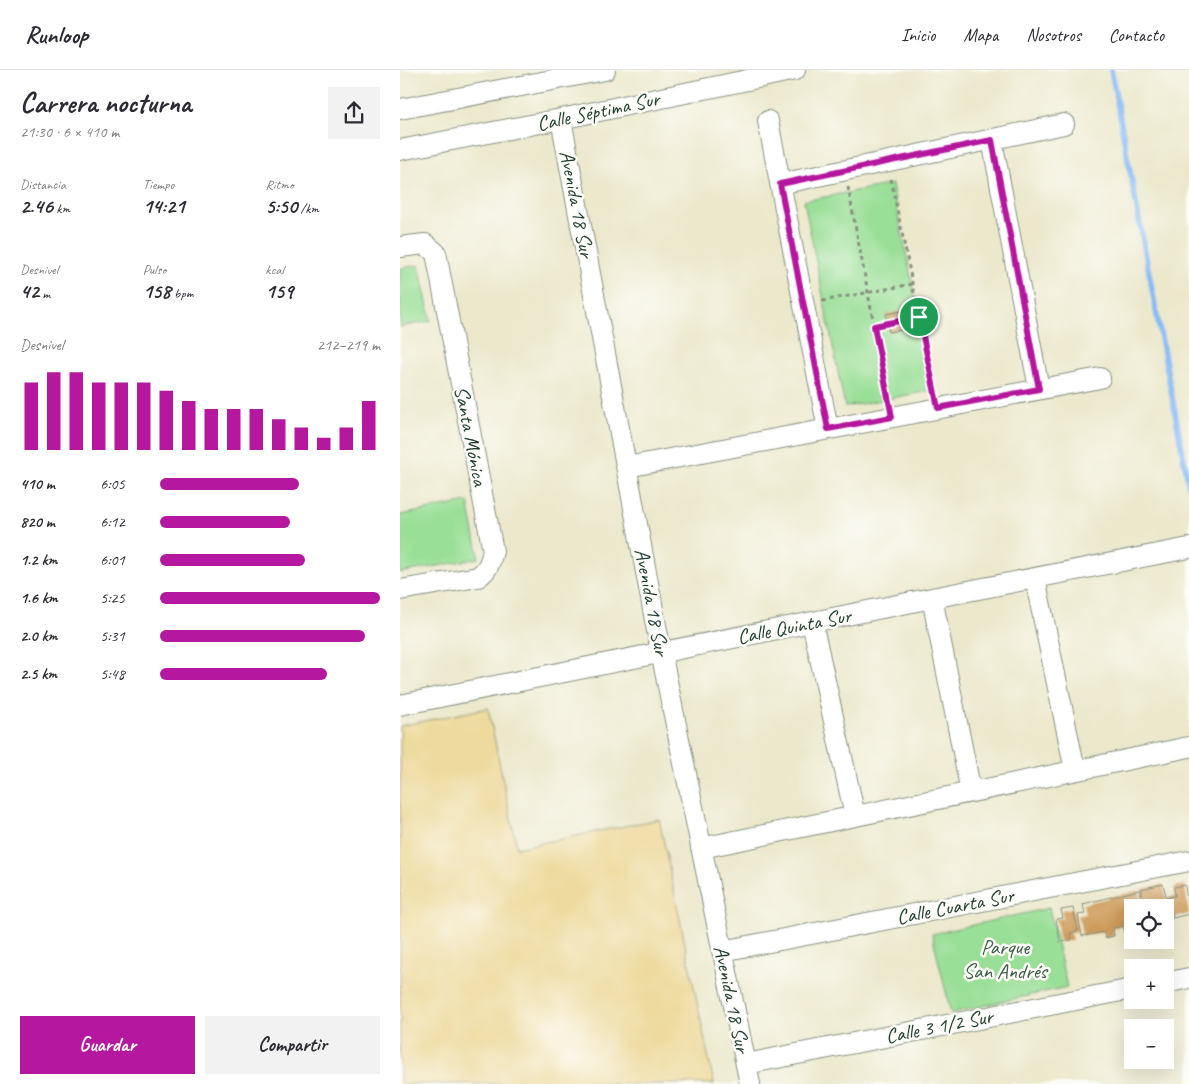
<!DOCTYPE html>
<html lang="es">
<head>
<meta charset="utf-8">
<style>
  body { margin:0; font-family:Caveat,sans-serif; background:#f2f2f3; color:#2b2b33; height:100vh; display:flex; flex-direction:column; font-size:19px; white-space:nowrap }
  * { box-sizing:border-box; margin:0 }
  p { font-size:16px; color:#7c7c81 }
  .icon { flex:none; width:28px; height:28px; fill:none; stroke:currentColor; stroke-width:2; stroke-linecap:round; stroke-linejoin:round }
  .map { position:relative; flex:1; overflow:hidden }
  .drawer { display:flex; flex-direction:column; background:#fff; width:400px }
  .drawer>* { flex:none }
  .controls { position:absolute; left:724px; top:829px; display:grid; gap:10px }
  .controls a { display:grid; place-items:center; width:50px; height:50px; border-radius:0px; background:#fff; box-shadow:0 5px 20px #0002; font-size:25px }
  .pin { position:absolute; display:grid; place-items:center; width:42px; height:42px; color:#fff; margin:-21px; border:2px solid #fff; border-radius:50%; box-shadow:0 1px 5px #0007 }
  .round { display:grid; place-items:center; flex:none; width:52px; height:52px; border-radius:0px; background:#f2f2f3 }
  .head { display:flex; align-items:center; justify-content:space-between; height:85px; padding:0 20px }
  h1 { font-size:28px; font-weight:600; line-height:38px }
  .stats { display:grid; grid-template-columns:repeat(3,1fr); gap:8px; height:85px; padding:5px 20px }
  .stats div { display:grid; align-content:center }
  .stats b { font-size:21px; font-weight:600 }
  .stats small { font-size:14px; font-weight:400 }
  .stats p { font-size:14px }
  .chart { height:140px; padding:10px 20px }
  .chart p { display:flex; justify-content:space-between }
  .chart svg { width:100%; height:90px; margin-top:5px; stroke:#b5179e; stroke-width:6 }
  .action { display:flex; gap:10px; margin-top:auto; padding:10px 20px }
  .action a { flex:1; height:58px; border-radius:0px; background:#b5179e; color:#fff; font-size:20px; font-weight:600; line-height:58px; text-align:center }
  .action a+a { background:#f2f2f3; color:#2b2b33 }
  ul { padding:0 20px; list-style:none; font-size:16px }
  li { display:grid; grid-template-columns:80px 60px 1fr; align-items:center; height:38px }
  li i { height:12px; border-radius:6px; background:#b5179e }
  header { display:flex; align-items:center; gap:30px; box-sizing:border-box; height:70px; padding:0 25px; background:#fff; border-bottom:1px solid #e1e1e2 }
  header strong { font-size:24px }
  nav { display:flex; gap:28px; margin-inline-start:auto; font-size:18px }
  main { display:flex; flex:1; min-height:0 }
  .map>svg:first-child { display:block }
  .green { fill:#9adf97; stroke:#5c8e66 }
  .sand { fill:#eeda9e; stroke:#868c69 }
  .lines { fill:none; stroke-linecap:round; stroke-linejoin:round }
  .stream { stroke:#87bbf5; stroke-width:5.5 }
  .building { fill:#ce9b5a }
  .minor-casing { stroke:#869280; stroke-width:22 }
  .path { stroke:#869280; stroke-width:3; stroke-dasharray:4 4; stroke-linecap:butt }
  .minor { stroke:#fff; stroke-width:20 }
  .route-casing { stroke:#fff; stroke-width:10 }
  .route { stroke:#b5179e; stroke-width:6 }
  .labels { text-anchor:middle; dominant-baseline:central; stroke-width:5; stroke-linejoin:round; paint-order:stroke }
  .street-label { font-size:21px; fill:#1f3d34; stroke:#fdfcf7 }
  .park-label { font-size:21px; fill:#385d48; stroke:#fdfcf7 }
</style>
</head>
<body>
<header>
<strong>Runloop</strong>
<nav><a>Inicio</a><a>Mapa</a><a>Nosotros</a><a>Contacto</a></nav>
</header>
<main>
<section class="drawer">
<div class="head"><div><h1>Carrera nocturna</h1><p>21:30 · 6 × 410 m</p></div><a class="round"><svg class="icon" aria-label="share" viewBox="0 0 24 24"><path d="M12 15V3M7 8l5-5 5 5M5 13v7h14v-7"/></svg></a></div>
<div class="stats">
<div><p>Distancia</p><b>2.46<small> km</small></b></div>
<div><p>Tiempo</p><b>14:21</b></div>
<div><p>Ritmo</p><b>5:50<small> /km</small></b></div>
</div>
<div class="stats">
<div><p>Desnivel</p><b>42<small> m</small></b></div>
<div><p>Pulso</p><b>158<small> bpm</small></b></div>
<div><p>kcal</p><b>159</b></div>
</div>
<div class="chart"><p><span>Desnivel</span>212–219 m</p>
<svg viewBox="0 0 160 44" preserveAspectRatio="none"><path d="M5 44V11M15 44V6M25 44V6M35 44V11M45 44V11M55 44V11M65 44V15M75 44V20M85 44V24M95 44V24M105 44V24M115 44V29M125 44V33M135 44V38M145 44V33M155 44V20"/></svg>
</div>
<ul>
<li><b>410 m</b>6:05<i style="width:63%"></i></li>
<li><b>820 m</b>6:12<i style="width:59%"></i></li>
<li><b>1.2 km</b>6:01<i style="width:66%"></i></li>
<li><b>1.6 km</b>5:25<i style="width:100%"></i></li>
<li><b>2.0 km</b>5:31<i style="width:93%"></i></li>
<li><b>2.5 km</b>5:48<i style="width:76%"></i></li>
</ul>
<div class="action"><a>Guardar</a><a>Compartir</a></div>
</section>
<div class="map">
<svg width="789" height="1014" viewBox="0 0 789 1014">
  <rect width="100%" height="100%" fill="#fdfcf7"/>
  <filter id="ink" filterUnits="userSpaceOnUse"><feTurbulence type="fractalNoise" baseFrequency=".02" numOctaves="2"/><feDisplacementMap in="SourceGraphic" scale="10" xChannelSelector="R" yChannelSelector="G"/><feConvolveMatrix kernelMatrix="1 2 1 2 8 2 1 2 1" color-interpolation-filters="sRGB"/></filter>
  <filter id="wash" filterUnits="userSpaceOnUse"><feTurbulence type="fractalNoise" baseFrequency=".0096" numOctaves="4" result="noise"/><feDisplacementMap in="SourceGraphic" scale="20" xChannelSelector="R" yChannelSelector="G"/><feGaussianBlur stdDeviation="1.12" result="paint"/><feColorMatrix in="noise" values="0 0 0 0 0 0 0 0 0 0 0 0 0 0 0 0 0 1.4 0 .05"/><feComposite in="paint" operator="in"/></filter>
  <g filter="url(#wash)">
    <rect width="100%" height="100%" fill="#ece8cc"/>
    <path class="green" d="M492 114 534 320 445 337 404 131Z
      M19 195 31 251 0 257V198Z
      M68 432 79 488 0 503V445Z
      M649 838 667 917 551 943 532 864Z"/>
    <path class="sand" d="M88 638 117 778 259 749 314 1014H0V656Z"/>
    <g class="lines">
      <path class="stream" d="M711 0 789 417"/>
    </g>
    <g id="blocks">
      <path class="building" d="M502 241 506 259 489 262 486 244Z
        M763 814 772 849 765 850V838H746L741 819Z
        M785 815 789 844 773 848 768 827 775 826 774 817Z
        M739 820 743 838H732V863L726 864 723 856 713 858 714 866 705 868 704 862 682 866 678 845 685 844 683 834Z
        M673 838 678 861 670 863 672 870 660 872 656 849 663 848 661 840Z"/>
    </g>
  </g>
  <g filter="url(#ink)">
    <use href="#blocks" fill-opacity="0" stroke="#869280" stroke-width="1"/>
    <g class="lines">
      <defs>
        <path id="minor" d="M0 39 205 0
          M161 49 261 582 350 1014
          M368 51 428 359
          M592 70 639 319
          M0 80 161 49 395 0
          M380 114 664 54
          M0 177 25 174 36 183 93 481C90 493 88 500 78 507L0 520
          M227 397 700 308
          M635 508 675 700
          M532 528 571 722
          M412 552 455 746
          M0 635 532 528 789 478
          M301 778 789 677
          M322 881 789 791
          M765 913 789 908
          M346 994 732 919"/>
      </defs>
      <use href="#minor" class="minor-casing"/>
      <path class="path" d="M491 109 534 321
        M448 117 488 329
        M422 231 513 214
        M474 256 519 247"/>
      <use href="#minor" class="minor"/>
    </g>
  </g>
  <g class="lines" filter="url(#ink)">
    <defs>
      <path id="route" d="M592 70 639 319 538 338 519 247 474 256 492 347 428 359 380 114Z"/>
    </defs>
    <use href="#route" class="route-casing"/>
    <use href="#route" class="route"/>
  </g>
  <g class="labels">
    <g class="street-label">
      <text transform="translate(198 41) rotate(-12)">Calle Séptima Sur</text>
      <text transform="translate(177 134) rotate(79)">Avenida 18 Sur</text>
      <text transform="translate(71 366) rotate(79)">Santa Mónica</text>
      <text transform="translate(252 532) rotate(79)">Avenida 18 Sur</text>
      <text transform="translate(394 556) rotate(-11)">Calle Quinta Sur</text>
      <text transform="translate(555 836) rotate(-11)">Calle Cuarta Sur</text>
      <text transform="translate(332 929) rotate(78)">Avenida 18 Sur</text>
      <text transform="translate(539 956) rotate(-11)">Calle 3 1/2 Sur</text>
    </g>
    <g class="park-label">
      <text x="605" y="877">Parque<tspan x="605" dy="24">San Andrés</tspan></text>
    </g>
  </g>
</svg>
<div class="controls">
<a><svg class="icon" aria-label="locate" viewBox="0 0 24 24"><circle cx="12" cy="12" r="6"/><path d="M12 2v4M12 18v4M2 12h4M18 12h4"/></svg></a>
<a>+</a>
<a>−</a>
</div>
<div class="pin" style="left:519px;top:247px;background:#1e9e55"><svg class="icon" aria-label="arrive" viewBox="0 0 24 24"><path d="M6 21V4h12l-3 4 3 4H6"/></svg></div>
</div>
</main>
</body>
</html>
